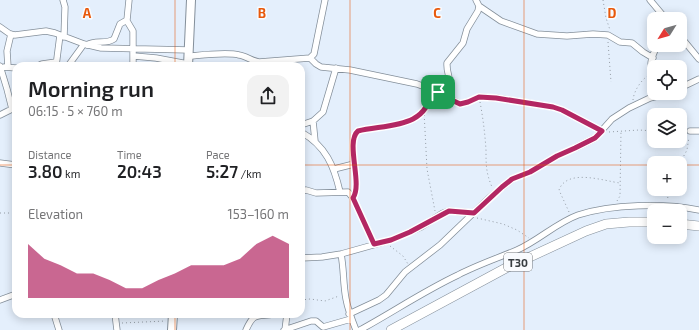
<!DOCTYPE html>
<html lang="en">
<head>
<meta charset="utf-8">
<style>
  body { margin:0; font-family:"Exo 2",sans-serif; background:#f2f2f2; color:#202124; height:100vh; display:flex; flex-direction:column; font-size:15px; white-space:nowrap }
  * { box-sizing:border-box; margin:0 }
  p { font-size:13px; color:#757577 }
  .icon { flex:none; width:22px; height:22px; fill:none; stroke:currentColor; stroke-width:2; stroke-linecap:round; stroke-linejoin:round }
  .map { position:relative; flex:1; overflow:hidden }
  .panel { position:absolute; left:12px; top:62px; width:293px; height:256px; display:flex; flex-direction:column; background:#fff; border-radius:12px; box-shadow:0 2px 10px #0003 }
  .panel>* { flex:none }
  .needle { width:26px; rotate:233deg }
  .fabs { position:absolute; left:647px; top:12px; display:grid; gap:8px }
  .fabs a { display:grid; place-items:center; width:40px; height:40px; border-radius:8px; background:#fff; box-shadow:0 2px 10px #0003; font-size:20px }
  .pin { position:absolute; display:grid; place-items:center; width:34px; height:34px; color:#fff; margin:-17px; border-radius:8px; box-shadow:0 2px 6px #0006 }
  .round { display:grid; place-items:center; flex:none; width:42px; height:42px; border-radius:12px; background:#f2f2f2 }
  .headline { display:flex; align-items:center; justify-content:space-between; height:68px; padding:0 16px }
  h1 { font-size:22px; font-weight:600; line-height:30px }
  .stats { display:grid; grid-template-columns:repeat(3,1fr); gap:6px; height:68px; padding:4px 16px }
  .stats div { display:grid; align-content:center }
  .stats b { font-size:17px; font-weight:600 }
  .stats small { font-size:11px; font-weight:400 }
  .stats p { font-size:11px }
  .chart { height:112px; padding:8px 16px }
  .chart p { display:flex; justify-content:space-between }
  .chart svg { width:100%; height:72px; margin-top:4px; fill:#b32763; opacity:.7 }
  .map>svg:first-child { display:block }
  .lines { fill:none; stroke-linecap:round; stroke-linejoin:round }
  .street-casing { stroke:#848f9a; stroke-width:7 }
  .secondary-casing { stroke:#848f9a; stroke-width:10 }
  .primary-casing { stroke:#848f9a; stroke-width:10 }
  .path { stroke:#949ca5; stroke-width:1; stroke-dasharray:1 3; stroke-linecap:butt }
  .street { stroke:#fff; stroke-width:5.5 }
  .secondary { stroke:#fff; stroke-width:8 }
  .primary { stroke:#fff; stroke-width:9 }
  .route-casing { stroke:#fff; stroke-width:8 }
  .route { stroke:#b32763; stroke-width:5 }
  .grid { fill:none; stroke:#e8590c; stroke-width:1; stroke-opacity:0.55 }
  .labels { text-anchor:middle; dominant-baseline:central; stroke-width:3; stroke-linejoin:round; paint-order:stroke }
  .shield { fill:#f9fbfe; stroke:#72767a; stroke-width:1 }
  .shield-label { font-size:11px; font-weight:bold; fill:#383d41 }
  .grid-label { font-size:13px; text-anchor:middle; font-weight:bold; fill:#e8590c; stroke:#f9fbfe; stroke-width:3; stroke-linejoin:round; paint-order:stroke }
</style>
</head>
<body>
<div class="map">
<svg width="699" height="330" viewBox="0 0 699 330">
  <rect width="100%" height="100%" fill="#e4effc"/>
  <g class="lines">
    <defs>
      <path id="street" d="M63 0 65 7 64 37
        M650 0 666 19
        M479 6 501 21 537 34 567 36 593 34 608 35 620 42 632 43 643 52 653 58
        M127 21 133 31V66
        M0 27 10 34 15 35 46 31 55 33 84 44 101 48 189 50
        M680 36 699 59
        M87 45C95 39 106 45 114 39L120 24 127 20 129 0
        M134 56 156 58 188 64
        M189 56C202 55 227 52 239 55 246 56 252 61 259 62L310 58 314 54 325 0
        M310 58 316 64 321 67 350 70 417 84 438 92 460 104 468 102 479 97 497 98 553 107 562 110 602 131
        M0 66 7 89 12 109
        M38 66 42 64 56 62
        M56 66 60 35
        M68 66 84 44
        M4 67 16 68
        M8 67 7 51 11 34
        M654 71C647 64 654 54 657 45
        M680 88 699 79
        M435 91C458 80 446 80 447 63L463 43 467 29 478 11 479 6 476 0
        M0 115 12 109H16
        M313 121 315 141
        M301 125 313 121 323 112 336 68
        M690 131H699
        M301 132C326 146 334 166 340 192
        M0 163 16 165
        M334 169 354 164
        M301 191 306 190 316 193 348 192 353 198 374 244
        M341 254C344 269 343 284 346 299 348 310 352 320 356 330
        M301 258 322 257 341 254 391 240 421 227 443 213 449 211 474 213
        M0 300 16 294
        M54 314 59 330
        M115 314 117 330
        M349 314 379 300 386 295 405 272 440 245 488 199 512 179 530 172 557 156 575 148 595 138 612 119 629 108 650 98 669 93
        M246 330C254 312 256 317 274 314
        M284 330 311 321H316L323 327 351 319
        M285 330 287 314
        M360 330C393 312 424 291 458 275 477 265 498 258 517 250 538 241 556 223 578 215 612 204 664 203 699 210"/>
      <path id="secondary" d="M188 66 191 0
        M172 330 173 314"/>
      <path id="primary" d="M680 224 699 226
        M391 330 506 268 586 231 606 224 629 222H654"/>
    </defs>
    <use href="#street" class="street-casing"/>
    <use href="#secondary" class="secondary-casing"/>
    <use href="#primary" class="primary-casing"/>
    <path class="path" d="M603 0 606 18 610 30
      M608 42 611 82
      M633 100C634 90 642 79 650 74
      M480 102C483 118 485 134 486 150 486 165 486 173 492 187
      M424 111 427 169 435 211
      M609 132 639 130 654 131
      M354 158V136L357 132C365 128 375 129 384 127 403 124 429 118 431 95
      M680 163 687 150 689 137
      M354 169 356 192
      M667 189 668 200
      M617 201 620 196 621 131
      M569 212 559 190C567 168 604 181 620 183
      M0 213H16
      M477 218 503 224 517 230 529 238
      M390 246 403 256 408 264
      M301 300 310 299 325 301 339 296
      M122 323 166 321"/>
    <use href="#street" class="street"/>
    <use href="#secondary" class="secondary"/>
    <use href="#primary" class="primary"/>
  </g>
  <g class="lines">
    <defs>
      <path id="route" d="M431 90 460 104 468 102 479 97 496 98 553 107 562 110 602 131 595 138 575 148 557 156 530 172 512 179 502 187 474 213 449 211 410 232 391 240 374 244 353 198C363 184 345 142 358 131 387 124 428 129 431 90Z"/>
    </defs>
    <use href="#route" class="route-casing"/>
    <use href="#route" class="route"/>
  </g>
  <path class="grid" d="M175 0V66M350 0V330M524 0V330M0 165H16M301 165H654M680 165H699M175 314V330"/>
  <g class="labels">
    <rect class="shield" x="504" y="253" width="28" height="18" rx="3"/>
    <g class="shield-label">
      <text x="518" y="262">T30</text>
    </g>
  </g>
  <g class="grid-label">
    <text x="87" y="18">A</text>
    <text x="262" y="18">B</text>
    <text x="437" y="18">C</text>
    <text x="612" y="18">D</text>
  </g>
</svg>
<div class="fabs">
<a><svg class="needle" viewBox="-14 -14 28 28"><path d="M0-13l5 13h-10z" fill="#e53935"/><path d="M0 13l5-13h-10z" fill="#757577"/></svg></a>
<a><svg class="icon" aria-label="locate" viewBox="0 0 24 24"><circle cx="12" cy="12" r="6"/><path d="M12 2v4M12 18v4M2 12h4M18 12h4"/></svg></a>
<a><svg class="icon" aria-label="layers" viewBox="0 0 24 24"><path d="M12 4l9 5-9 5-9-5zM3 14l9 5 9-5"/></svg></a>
<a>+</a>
<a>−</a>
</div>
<div class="pin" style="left:438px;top:92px;background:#1e9e55"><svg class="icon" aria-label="arrive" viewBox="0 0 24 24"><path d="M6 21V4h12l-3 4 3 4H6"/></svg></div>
<section class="panel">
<div class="headline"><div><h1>Morning run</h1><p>06:15 · 5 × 760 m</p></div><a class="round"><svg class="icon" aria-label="share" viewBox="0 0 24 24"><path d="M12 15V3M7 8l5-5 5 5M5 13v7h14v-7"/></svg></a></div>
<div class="stats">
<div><p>Distance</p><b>3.80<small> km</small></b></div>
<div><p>Time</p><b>20:43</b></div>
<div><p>Pace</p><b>5:27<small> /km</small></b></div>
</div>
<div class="chart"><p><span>Elevation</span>153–160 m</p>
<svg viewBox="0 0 160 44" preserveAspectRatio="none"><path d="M0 44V11L10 20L20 24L30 29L40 29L50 33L60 38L70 38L80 33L90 29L100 24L110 24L120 24L130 20L140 11L150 6L160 11V44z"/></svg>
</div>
</section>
</div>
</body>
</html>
